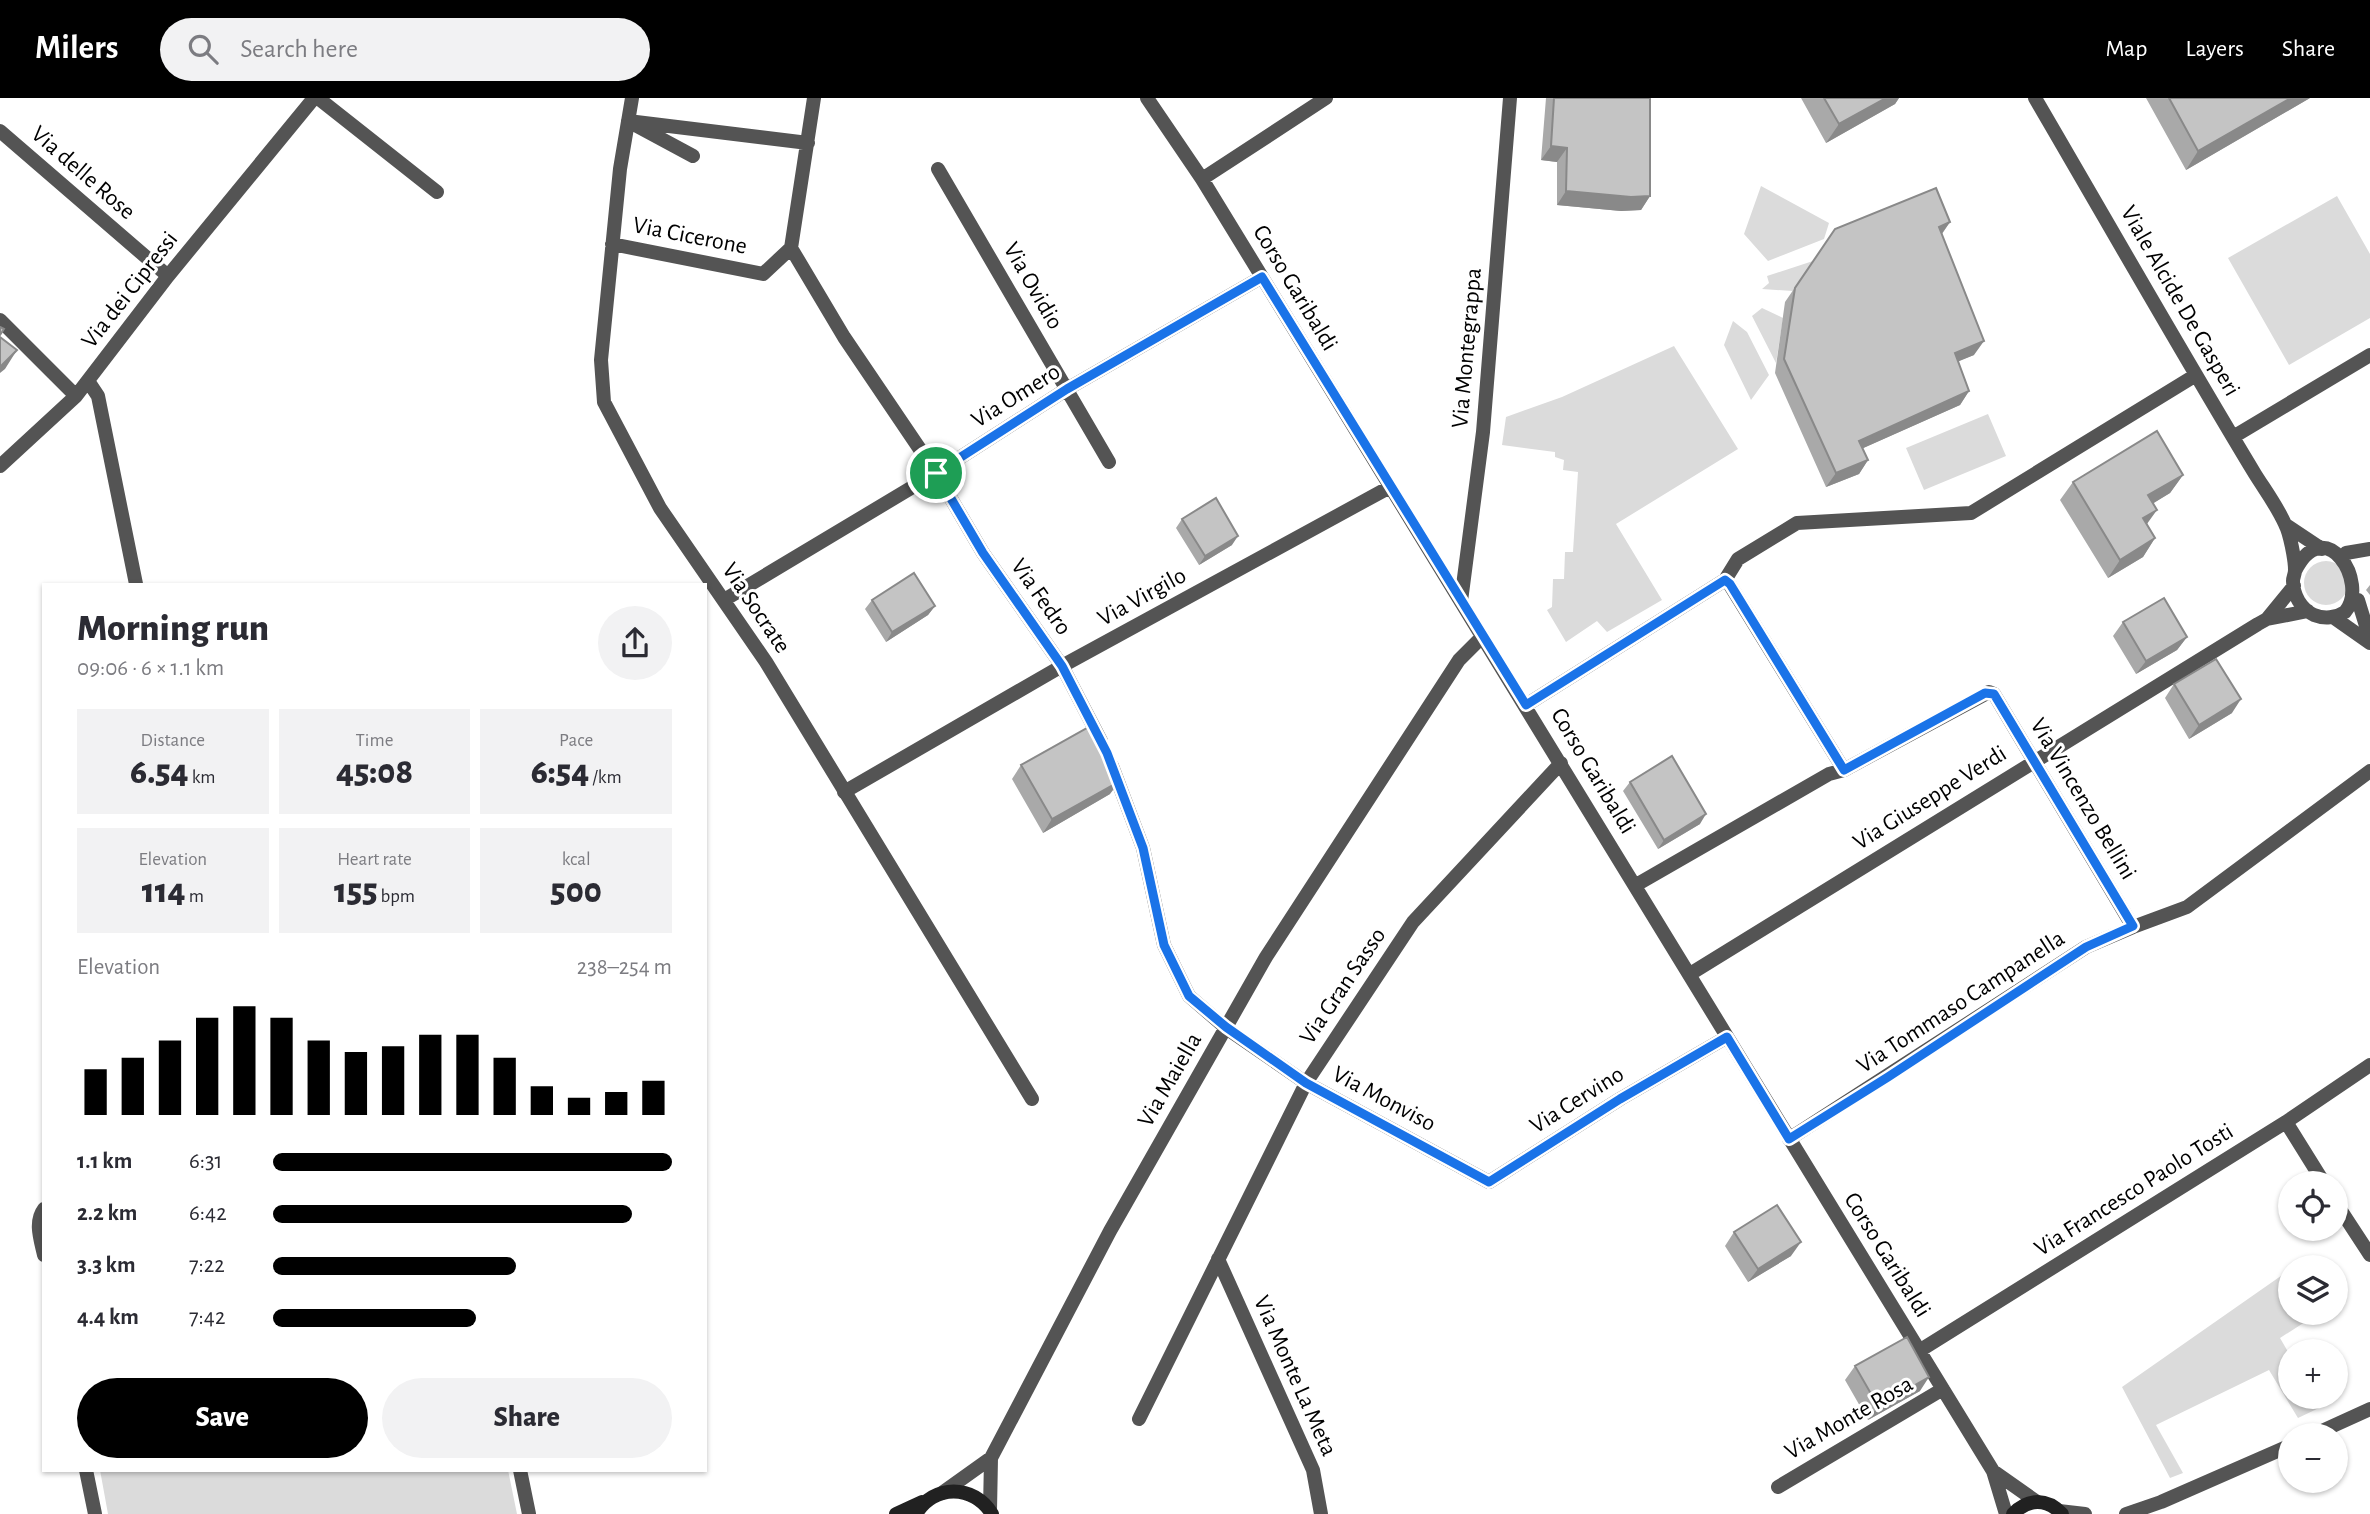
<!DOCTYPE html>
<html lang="en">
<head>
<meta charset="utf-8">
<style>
  body { margin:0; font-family:"Alegreya Sans",sans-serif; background:#f2f2f3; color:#2b2b33; height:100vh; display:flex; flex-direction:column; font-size:26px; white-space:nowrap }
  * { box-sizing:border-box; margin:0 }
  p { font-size:23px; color:#7c7c81 }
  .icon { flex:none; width:38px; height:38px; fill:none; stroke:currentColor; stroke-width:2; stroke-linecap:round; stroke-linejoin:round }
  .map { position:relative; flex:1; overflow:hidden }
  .side { position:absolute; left:42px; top:485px; width:665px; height:889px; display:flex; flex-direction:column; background:#fff; border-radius:0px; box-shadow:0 2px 5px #0004 }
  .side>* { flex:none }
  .controls { position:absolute; left:2278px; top:1073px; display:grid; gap:14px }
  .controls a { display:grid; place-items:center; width:70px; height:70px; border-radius:50%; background:#fff; box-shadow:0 2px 5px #0004; font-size:35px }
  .pin { position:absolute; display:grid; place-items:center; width:60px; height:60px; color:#fff; margin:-30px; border:4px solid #fff; border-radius:50%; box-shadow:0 2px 7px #0007 }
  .round { display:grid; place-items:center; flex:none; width:74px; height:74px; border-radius:37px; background:#f2f2f3 }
  .head { display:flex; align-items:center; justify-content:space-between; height:119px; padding:0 35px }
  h1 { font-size:38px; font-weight:800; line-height:52px }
  .figures { display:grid; grid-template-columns:repeat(3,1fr); gap:10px; height:119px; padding:7px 35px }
  .figures div { display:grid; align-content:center; border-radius:0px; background:#f2f2f3; text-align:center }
  .figures b { font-size:35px; font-weight:800 }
  .figures small { font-size:19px; font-weight:400 }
  .figures p { font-size:19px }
  .chart { height:196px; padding:14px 35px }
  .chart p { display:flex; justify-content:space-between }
  .chart svg { width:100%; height:126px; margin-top:7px; stroke:#000; stroke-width:6 }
  .primary-button { display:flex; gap:14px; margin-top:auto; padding:14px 35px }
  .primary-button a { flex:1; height:80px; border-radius:42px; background:#000; color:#fff; font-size:28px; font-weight:800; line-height:80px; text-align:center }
  .primary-button a+a { background:#f2f2f3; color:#2b2b33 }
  ul { padding:0 35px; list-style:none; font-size:23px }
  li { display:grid; grid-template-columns:112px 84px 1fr; align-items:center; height:52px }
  li i { height:18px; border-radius:9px; background:#000 }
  header { display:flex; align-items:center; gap:42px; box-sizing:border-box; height:98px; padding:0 35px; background:#000; color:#fff }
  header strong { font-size:33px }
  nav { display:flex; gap:38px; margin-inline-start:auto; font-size:24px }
  .search { width:490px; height:63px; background:#f2f2f3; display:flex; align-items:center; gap:18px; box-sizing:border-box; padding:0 24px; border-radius:38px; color:#7c7c81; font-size:26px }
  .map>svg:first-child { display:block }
  .green { fill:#dbdbdb }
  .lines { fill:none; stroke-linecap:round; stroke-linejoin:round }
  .street { stroke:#545454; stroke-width:14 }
  .secondary { stroke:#212121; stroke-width:14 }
  .wall { fill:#a9a9a9 }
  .shaded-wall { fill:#898989 }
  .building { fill:#c4c4c4; stroke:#898989; stroke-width:2 }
  .route-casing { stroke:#fff; stroke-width:14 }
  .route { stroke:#1a73e8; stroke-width:9 }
  .labels { text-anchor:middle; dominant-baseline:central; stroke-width:6; stroke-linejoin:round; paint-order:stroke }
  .street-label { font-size:24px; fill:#000; stroke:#fff }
</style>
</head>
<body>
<header>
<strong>Milers</strong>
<div class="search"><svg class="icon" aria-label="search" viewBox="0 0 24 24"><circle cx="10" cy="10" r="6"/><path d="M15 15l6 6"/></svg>Search here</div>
<nav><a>Map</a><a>Layers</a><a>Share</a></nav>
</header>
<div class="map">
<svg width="2370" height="1416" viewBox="0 0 2370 1416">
  <rect width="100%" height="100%" fill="#fff"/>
  <path class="green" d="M1761 88 1829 125 1824 141 1768 163 1744 136Z
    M2337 98 2370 156V220L2289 267 2228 160Z
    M1813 163 1793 193 1762 191 1769 185 1767 178Z
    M1762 210 1783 220 1776 265 1752 218Z
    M1733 223 1747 234 1769 277 1751 302 1724 247Z
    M1674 248 1738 351 1616 426 1662 502 1607 534 1597 523 1566 544 1547 512 1552 509 1553 481H1564L1565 454H1573L1578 374 1563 372 1564 362 1555 359V354L1502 347 1506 319 1562 299Z
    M1988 316 2006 358 1924 392 1906 350Z
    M2304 485a22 22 0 1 1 44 0a22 22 0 1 1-44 0Z
    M2291 1171V1214L2319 1215 2280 1240 2291 1259V1298L2313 1299 2319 1310 2298 1320 2269 1272 2156 1327 2183 1375 2170 1380 2122 1289Z
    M100 1372H508L517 1416H108Z"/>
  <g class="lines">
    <path class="street" d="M318 0 437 94
      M632 0 620 71 601 262 604 304 660 410 766 564 1032 1001
      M1147 0 1202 81 1993 1373 2006 1416
      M2035 0C2108 125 2180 252 2255 376 2265 392 2277 408 2285 426 2290 435 2295 462 2295 472 2295 477 2293 479 2293 483 2293 497 2301 511 2314 517 2324 521 2336 520 2345 514 2370 485 2325 413 2295 473
      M0 33 168 178
      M693 58 628 23 808 45
      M938 71 1109 364
      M1202 81 1326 0
      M612 146 763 176 791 150
      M791 150 844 239 936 375 983 455 1062 568 1101 643
      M791 150 814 0
      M0 222 76 298
      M88 283 98 298 136 486
      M2233 339 2370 257
      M0 368 76 298 168 178 314 0
      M2286 427 2322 451
      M2346 455 2370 451
      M1725 482 1738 461 1797 425 1971 415 2196 277
      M1725 482 1730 487 1844 672
      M724 502 936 375 1067 291 1262 179
      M2358 502 2370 541
      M1461 503 1483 334 1510 0
      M2333 519 2370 545
      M2267 521 2294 488
      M1526 607 1725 482
      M1112 668 1143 750 1164 847 1189 898 1226 930 1306 985 1489 1084 1620 1001 1727 939
      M844 694 1062 568 1390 389
      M1636 787 1829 676 1844 672 1989 594 1994 596 2133 829
      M1690 876 2258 526 2267 521 2308 513
      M2286 1024 2324 1085
      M1789 1041 2086 849 2133 829 2187 809 2370 673
      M2336 1105 2370 1157
      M44 1111C34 1124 41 1143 44 1157
      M1218 1161 1313 1372 1321 1416
      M1919 1253 2286 1024 2370 967
      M1139 1321 1306 985 1413 824 1561 665
      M2313 1337 2370 1311
      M86 1372 95 1416
      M520 1372 529 1416
      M1993 1373 2037 1404
      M1778 1389 1943 1291
      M942 1395 991 1360
      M990 1412 991 1360 1110 1133 1266 859 1459 562 1483 538
      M2059 1413 2085 1416
      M2126 1416 2161 1404 2291 1347"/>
    <path class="secondary" d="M896 1416 922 1404
      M916 1416C933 1386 974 1386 992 1416
      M2013 1416C2028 1400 2047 1400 2062 1416"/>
  </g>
  <path class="wall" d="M1546 0H1650V98L1641 112 1621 113 1557 107V64L1541 62Z
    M1801 0H1899L1895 6 1826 45Z
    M2146 0H2310L2186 72Z
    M1950 124 1942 136 1974 257 1958 263 1969 293 1960 307 1863 350 1868 362 1859 376 1826 389 1775 275 1785 204 1835 131Z
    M2183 377 2170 395 2153 405 2147 426 2155 440 2143 459 2108 480 2060 402 2073 384Z
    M1182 421 1232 447 1199 467 1176 430Z
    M2370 487V497L2366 492Z
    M872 502 935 508 928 517 886 544 865 511Z
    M2123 524 2187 539 2177 552 2136 576 2113 538Z
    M2174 586 2232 615 2189 641 2165 600Z
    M1021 667 1110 696 1043 735 1012 681Z
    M1630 684 1700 726 1658 751 1623 693Z
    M1734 1134 1791 1158 1748 1184 1725 1148Z
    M1855 1268 1920 1293 1868 1322 1845 1282Z"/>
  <path class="shaded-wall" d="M1886 0H1899L1895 6 1826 45 1839 26Z
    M2291 0H2310L2186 72 2198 53Z
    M1551 48 1567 50 1557 64 1541 62Z
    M1566 93 1650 98 1641 112 1621 113 1557 107Z
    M1950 124 1940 138 1939 129Z
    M1984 243 1974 257 1945 269 1955 255Z
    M17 252 5 271 0 275V269Z
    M1969 293 1960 307 1850 356 1859 343Z
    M1868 362 1859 376 1826 389 1836 375Z
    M2183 377 2170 395 2136 416 2148 397Z
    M2157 412 2144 430 2143 420Z
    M1238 438 1232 447 1199 467 1205 458Z
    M2155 440 2143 459 2108 480 2120 462Z
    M935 508 928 517 886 544 892 534Z
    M2187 539 2177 552 2136 576 2146 563Z
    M2241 601 2232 615 2189 641 2199 627Z
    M1120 683 1110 696 1043 735 1052 721Z
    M1706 716 1700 726 1658 751 1664 742Z
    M1801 1144 1791 1158 1748 1184 1758 1171Z
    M1929 1279 1920 1293 1868 1322 1878 1308Z"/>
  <path class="building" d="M1554 0H1650V98L1631 99 1566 93 1567 50 1551 48Z
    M1824 0H1886L1839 26Z
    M2169 0H2291L2198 53Z
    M1936 90 1950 124 1939 129 1984 243 1955 255 1969 293 1859 343 1868 362 1836 375 1784 261 1795 190 1835 131Z
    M0 229 4 231 0 237Z
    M0 239 17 252 0 269Z
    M2157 333 2183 377 2148 397 2157 412 2143 420 2155 440 2120 462 2073 384Z
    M1216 400 1238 438 1205 458 1182 421Z
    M914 475 935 508 892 534 872 502Z
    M2164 500 2187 539 2146 563 2123 524Z
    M2216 561 2241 601 2199 627 2174 586Z
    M1096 625 1120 683 1052 721 1021 667Z
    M1672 658 1706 716 1664 742 1630 684Z
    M1777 1107 1801 1144 1758 1171 1734 1134Z
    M1907 1239 1929 1279 1878 1308 1855 1268Z"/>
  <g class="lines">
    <defs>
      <path id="route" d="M1262 179 1526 607 1725 482 1730 486 1844 672 1985 595 1994 596 2133 828 2086 849 1888 979 1789 1041 1727 939 1620 1001 1489 1084 1306 985 1226 929 1189 898 1164 847 1143 750 1107 655 1062 568 983 455 936 375 1067 291Z"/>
    </defs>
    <use href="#route" class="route-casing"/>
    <use href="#route" class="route"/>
  </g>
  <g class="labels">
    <g class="street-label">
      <text transform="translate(83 75) rotate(41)">Via delle Rose</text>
      <text transform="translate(690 138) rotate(11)">Via Cicerone</text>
      <text transform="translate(1033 188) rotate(60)">Via Ovidio</text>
      <text transform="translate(1295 190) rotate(59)">Corso Garibaldi</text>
      <text transform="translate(130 192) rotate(-52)">Via dei Cipressi</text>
      <text transform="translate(2180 203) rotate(60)">Viale Alcide De Gasperi</text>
      <text transform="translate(1467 250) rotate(-85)">Via Montegrappa</text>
      <text transform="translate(1016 298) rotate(-32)">Via Omero</text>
      <text transform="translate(1041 499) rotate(55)">Via Fedro</text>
      <text transform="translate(1142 499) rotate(-29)">Via Virgilo</text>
      <text transform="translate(756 510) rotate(56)">Via Socrate</text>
      <text transform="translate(1593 673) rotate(59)">Corso Garibaldi</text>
      <text transform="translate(1930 700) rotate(-32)">Via Giuseppe Verdi</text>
      <text transform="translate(2083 701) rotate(59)">Via Vincenzo Bellini</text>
      <text transform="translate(1343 888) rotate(-56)">Via Gran Sasso</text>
      <text transform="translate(1961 904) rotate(-33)">Via Tommaso Campanella</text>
      <text transform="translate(1170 982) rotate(-60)">Via Maiella</text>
      <text transform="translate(1384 1001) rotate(28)">Via Monviso</text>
      <text transform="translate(1577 1002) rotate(-32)">Via Cervino</text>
      <text transform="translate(2134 1092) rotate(-32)">Via Francesco Paolo Tosti</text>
      <text transform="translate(1887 1157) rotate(58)">Corso Garibaldi</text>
      <text transform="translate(1295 1278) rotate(66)">Via Monte La Meta</text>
      <text transform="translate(1849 1320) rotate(-30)">Via Monte Rosa</text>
    </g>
  </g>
</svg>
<div class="controls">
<a><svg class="icon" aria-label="locate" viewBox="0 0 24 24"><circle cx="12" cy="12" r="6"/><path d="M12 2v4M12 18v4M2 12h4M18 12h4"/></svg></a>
<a><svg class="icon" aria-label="layers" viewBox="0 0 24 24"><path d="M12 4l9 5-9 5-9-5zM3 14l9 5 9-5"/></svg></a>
<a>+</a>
<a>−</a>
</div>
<div class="pin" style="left:936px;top:375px;background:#1e9e55"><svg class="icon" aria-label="arrive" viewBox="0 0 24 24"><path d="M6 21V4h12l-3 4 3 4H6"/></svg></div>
<section class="side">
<div class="head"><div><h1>Morning run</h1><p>09:06 · 6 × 1.1 km</p></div><a class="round"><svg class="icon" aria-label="share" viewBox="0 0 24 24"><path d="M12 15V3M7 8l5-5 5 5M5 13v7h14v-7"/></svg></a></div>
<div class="figures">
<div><p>Distance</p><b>6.54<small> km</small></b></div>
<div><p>Time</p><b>45:08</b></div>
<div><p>Pace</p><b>6:54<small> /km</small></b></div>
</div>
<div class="figures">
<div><p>Elevation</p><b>114<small> m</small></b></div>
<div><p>Heart rate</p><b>155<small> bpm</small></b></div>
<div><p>kcal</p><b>500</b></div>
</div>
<div class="chart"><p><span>Elevation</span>238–254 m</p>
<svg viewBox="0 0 160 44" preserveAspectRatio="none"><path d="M5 44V28M15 44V24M25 44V18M35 44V10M45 44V6M55 44V10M65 44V18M75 44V22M85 44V20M95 44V16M105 44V16M115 44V24M125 44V34M135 44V38M145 44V36M155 44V32"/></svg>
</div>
<ul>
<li><b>1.1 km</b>6:31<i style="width:100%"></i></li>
<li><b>2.2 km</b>6:42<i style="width:90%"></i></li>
<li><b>3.3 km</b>7:22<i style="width:61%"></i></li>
<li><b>4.4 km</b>7:42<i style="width:51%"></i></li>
</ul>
<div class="primary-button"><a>Save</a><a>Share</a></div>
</section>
</div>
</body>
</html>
